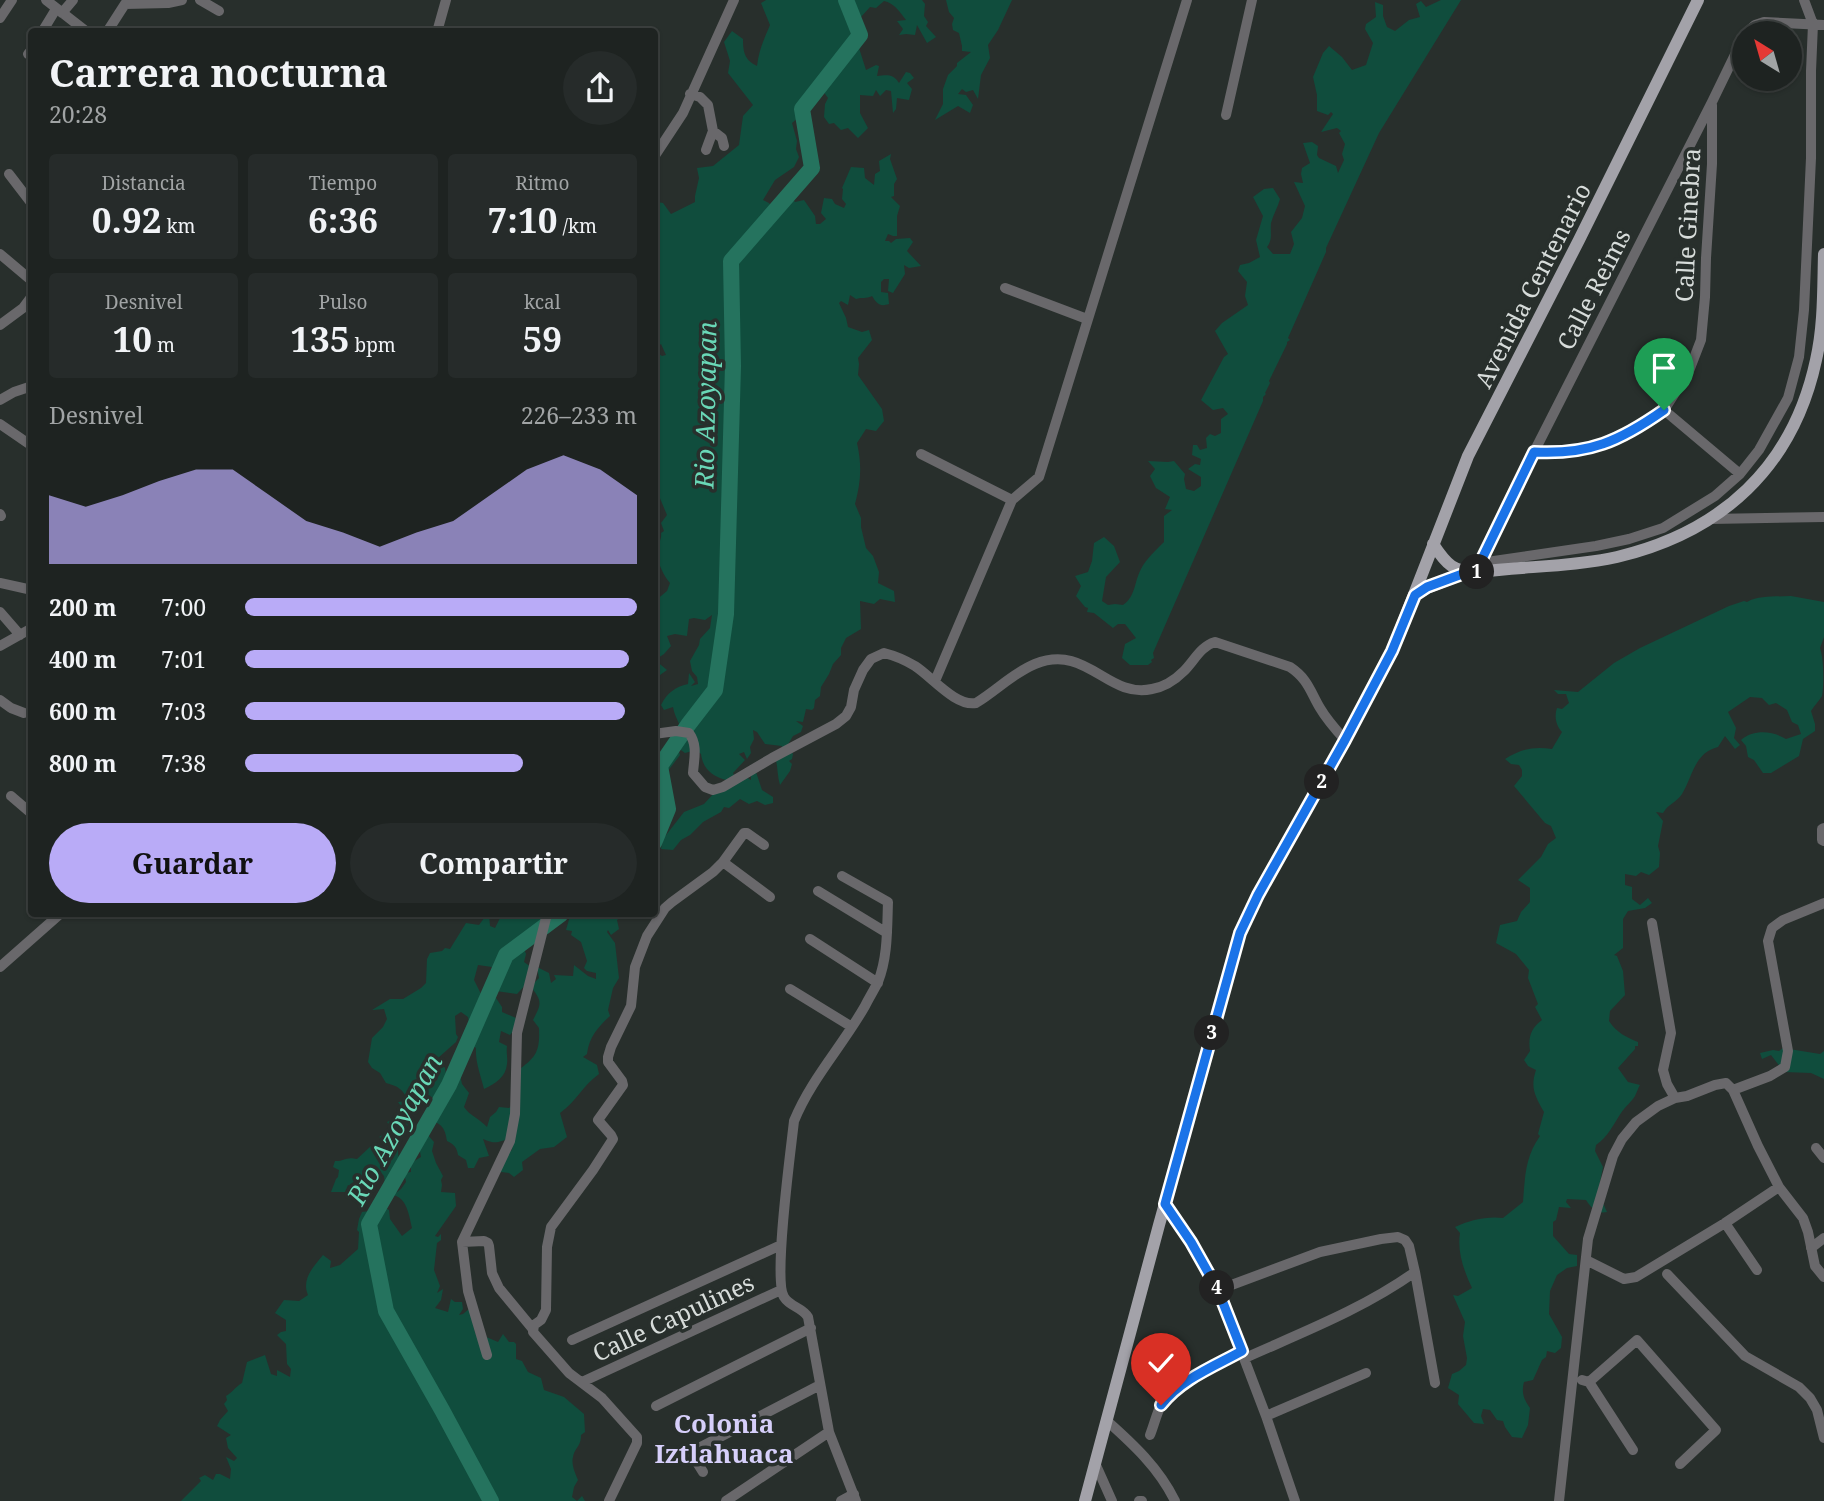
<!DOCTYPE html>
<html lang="es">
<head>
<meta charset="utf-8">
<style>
  body { margin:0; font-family:"Noto Serif",serif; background:#262b2a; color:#f1f3f6; height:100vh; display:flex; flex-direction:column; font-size:26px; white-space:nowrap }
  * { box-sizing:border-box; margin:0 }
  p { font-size:23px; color:#a1a4a5 }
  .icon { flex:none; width:38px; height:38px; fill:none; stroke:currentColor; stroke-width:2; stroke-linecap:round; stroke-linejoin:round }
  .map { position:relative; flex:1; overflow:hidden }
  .panel { position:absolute; left:28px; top:28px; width:630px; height:889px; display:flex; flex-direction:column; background:#1e2321; border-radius:7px; box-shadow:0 2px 5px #0004,0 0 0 2px #3c403f }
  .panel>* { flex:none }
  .needle { width:46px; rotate:323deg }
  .tools { position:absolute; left:1732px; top:21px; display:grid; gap:14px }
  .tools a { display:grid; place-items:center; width:70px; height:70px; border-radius:50%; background:#1e2321; box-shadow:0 2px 5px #0004,0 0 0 2px #3c403f; font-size:35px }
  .pin { position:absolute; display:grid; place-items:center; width:60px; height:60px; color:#fff; margin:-72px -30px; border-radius:50% 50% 50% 0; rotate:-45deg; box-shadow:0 0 7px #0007 }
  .pin .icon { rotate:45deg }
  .km { position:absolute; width:35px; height:35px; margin:-18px; border-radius:50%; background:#222; color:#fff; font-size:19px; line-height:35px; text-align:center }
  .round { display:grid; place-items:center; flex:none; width:74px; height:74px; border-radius:37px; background:#262b2a }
  .overview { display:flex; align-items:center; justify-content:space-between; height:119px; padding:0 21px }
  h1 { font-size:38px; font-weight:700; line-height:52px }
  .stats { display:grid; grid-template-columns:repeat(3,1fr); gap:10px; height:119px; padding:7px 21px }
  .stats div { display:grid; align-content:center; border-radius:7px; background:#262b2a; text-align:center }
  .stats b { font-size:35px; font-weight:700 }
  .stats small { font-size:19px; font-weight:400 }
  .stats p { font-size:19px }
  .chart { height:196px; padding:14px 21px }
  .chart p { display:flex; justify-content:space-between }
  .chart svg { width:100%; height:126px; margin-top:7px; fill:#b9abf7; opacity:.7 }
  .primary-button { display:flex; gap:14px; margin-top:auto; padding:14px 21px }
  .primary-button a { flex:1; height:80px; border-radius:42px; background:#b9abf7; color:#111; font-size:28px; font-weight:700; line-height:80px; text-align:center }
  .primary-button a+a { background:#262b2a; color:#f1f3f6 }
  ul { padding:0 21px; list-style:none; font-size:23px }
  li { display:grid; grid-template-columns:112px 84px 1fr; align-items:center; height:52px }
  li i { height:18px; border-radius:9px; background:#b9abf7 }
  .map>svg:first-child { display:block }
  .green { fill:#104d3d }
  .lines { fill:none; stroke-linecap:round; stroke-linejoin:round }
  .river { stroke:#25735e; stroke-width:16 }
  .minor { stroke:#69686b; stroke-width:10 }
  .major { stroke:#a3a2a9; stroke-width:12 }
  .route-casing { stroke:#fff; stroke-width:14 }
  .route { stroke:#1a73e8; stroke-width:9 }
  .labels { text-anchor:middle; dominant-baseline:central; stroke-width:7; stroke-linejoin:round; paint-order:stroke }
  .street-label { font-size:24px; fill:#d7dcda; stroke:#282f2c }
  .water-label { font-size:26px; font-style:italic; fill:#69d8b7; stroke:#282f2c }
  .neighbourhood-label { font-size:26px; font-weight:bold; fill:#d6cffa; stroke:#282f2c }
</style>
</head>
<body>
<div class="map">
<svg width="1824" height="1501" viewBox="0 0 1824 1501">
  <rect width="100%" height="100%" fill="#282f2c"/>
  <path class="green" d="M766 0H922L925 4 924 16 928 22 926 26 936 37 927 43 917 25 915 35 906 34 899 35 903 29 897 21 906 20C900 12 894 3 884 1L876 8 870 7 851 28 859 32 852 45 859 48 866 70 876 65 879 66 877 76C888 75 893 74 899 83L906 72 910 73 914 78 907 83 912 89 909 100 897 98 896 109 893 113 891 91 886 90 880 96 876 90 873 96 860 95V113L868 128 858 138 848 128 841 130 834 123 829 124 824 117 825 104 828 98 815 80V85L811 90C812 106 803 113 792 123L797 141 796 149 799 157 794 167 775 180 763 200 769 203 773 208 787 199 792 198 795 202 804 200 815 216 816 224H820L826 219 821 213 824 198 832 199 835 204 844 208 846 204 842 199 843 189 842 188 851 167 864 168 865 178 874 185 875 174 880 171 879 161 891 154 890 159 897 179 894 184V196L891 197 900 206 897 216V236H893L888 234 885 241H889L891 243 896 239 910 238 913 242 907 251 921 266 909 268 904 265 905 274 893 293 888 291 889 279H884L881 282V292L888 293 889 304C880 307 877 304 872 296 866 299 862 297 856 299L850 295 848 305 841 301 839 303 846 318 848 327 862 332 869 330 872 340 858 358 859 364 858 375 882 409 884 421 876 431 866 429 857 443C862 465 861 482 855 504L861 518V527L866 548 873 556 879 572 878 583 894 591 895 602 880 599 874 604 860 601 861 629 846 638 841 648V655L833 664 829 674 821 687 820 696 815 700 814 708 812 710 806 709 803 722 796 721 803 726 801 732 793 736 787 746 793 754 792 759 789 761 792 764 790 771 780 785C777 775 778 766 775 756L780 753 782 746 765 744 757 732 753 730 754 739 750 747 751 753 747 759 744 752 739 754 745 760 733 773 734 775 746 777 751 780V769H755L762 790 773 797V803L765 805 757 801 749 804 740 799 729 808 724 807 721 812 703 822 690 835 681 840 673 850 661 849 663 839 684 812 704 804 726 780C712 776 703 769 701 754L696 750 685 753 678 748 680 755 655 788V754L672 756 668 746C690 727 677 728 673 707L664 710 661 705C667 693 675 687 688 684L689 673 695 682 691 686 698 684 697 677 692 671 690 661 699 645 700 639 710 628 712 615 705 620 694 618 689 619 687 636 675 634 667 636 671 646 664 654 655 660 667 670 660 675 655 670V601L667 591 670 583C664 576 656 561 657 550 657 544 662 541 661 533L664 531 661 523 667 515 659 496 660 487 656 464 657 459 655 454V354L656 352 662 356 666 355 661 344 655 349V203L657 202 663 203 671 214 695 202V196L699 178 697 168 713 166 739 145 743 116 753 105 728 73 730 61 724 42 732 31 743 39C743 53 745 60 757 66 759 50 764 39 770 25L761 3Z
    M946 0H1012L998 30 988 45 990 58 981 75 978 99 973 90 966 92 962 89 958 94 966 95 973 105 970 113 958 106 935 120 943 104V89L948 75 957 66V63L971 52 962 51V46L959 33 953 30 952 24 954 18 949 12Z
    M1441 0H1461L1379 133 1326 248V252L1288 338 1290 340 1287 342V344L1269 381 1270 383 1265 393 1266 394 1263 397V401L1153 653 1154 658 1151 660 1152 662 1148 665H1130L1122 658 1125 644 1136 638 1125 624H1118L1113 628 1094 613 1087 612 1088 608 1085 607 1076 596 1081 586 1075 576 1088 572 1092 561 1094 543 1104 537 1114 546 1120 562 1106 577 1102 601 1108 605 1115 604 1123 605C1136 596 1134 582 1141 569 1146 559 1156 550 1164 542V516L1172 510 1165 509 1170 497 1156 488 1150 476 1155 469 1148 461 1168 462 1174 461 1185 474 1184 479 1186 489 1194 491 1201 486V477L1188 469 1195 464 1200 465 1201 459 1192 455 1193 445H1197L1200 450 1207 448 1206 438 1210 434 1215 436 1221 433V419L1228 414 1223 408 1213 410 1201 400 1224 357 1228 354 1215 331 1222 323 1248 305 1245 296 1247 282 1238 271 1240 265 1249 263 1260 257 1256 240 1263 216 1253 197 1264 189 1273 188 1280 199C1278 207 1273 215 1271 223 1270 233 1273 239 1267 247L1273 254H1290L1294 244 1291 232 1302 218 1305 206 1294 182 1303 183 1301 174 1302 168 1310 163 1303 143 1312 142 1318 146 1317 155 1319 158 1336 166 1338 173 1344 160 1342 154 1345 144 1339 133 1341 131 1337 128 1321 132 1333 114 1331 112 1328 115 1317 111V95L1313 77 1323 53 1329 46 1342 57 1352 70 1366 65 1373 43 1365 29 1366 24 1376 17 1375 2 1383 5V16L1387 27 1395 31 1409 20 1420 17 1416 4 1421 1 1426 7Z
    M1791 596 1824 602V637L1820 648C1824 659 1824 686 1822 696 1819 701 1814 706 1811 711L1815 724V731L1803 739 1799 756 1771 773H1763L1754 760 1748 757 1746 746 1741 740C1754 729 1773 731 1786 739L1801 734 1798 725 1792 722 1787 710 1776 703 1769 705 1762 698 1750 697 1728 712 1736 728 1734 738 1740 745 1735 749 1725 736 1718 747C1694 753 1693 776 1682 794 1677 802 1668 804 1663 813L1656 812 1663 821 1658 846 1660 853 1659 867 1649 875 1641 872 1636 876 1625 874V885L1632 887V899L1640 905 1648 898 1652 903 1645 908 1628 911 1623 919V948L1614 955 1617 956 1623 971 1625 995 1610 1011 1609 1021C1617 1033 1626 1037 1638 1042V1046H1635V1049L1618 1068 1628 1082 1640 1085C1638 1088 1637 1092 1635 1096 1632 1101 1625 1107 1621 1113 1613 1125 1608 1137 1596 1145L1595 1151 1603 1167 1598 1192 1607 1212C1597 1214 1591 1208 1586 1200L1567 1199 1566 1202 1571 1208 1559 1207 1556 1220 1553 1222V1236L1569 1254 1577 1255V1266L1567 1268 1557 1275 1550 1291 1549 1314 1562 1337 1561 1348 1555 1353 1547 1351 1546 1357 1542 1360 1533 1380 1524 1382C1521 1392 1524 1400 1530 1408L1528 1425 1522 1438 1512 1437 1505 1427 1503 1421 1497 1420 1490 1410 1483 1409 1481 1416 1484 1424 1474 1423 1458 1404 1459 1395 1448 1388 1452 1374 1459 1371 1466 1365 1467 1358 1463 1336 1465 1322 1453 1295 1458 1296 1472 1288C1464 1271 1457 1252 1460 1233L1455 1227C1470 1220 1487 1216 1503 1218L1523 1202C1525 1177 1525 1157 1540 1136L1538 1134 1544 1112C1535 1096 1530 1088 1536 1070L1528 1066 1524 1060 1530 1051C1528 1037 1531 1028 1542 1020L1535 1007 1538 1004 1528 978 1529 970 1516 954 1496 943 1500 925 1517 921 1521 912 1530 902V888L1518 880 1541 857 1548 844 1556 838 1551 826 1545 823 1514 786 1522 776V770L1519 765 1511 764 1505 759C1521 749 1534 746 1552 749L1562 732C1556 726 1554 716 1557 708L1562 709 1569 703 1566 694H1558L1554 690 1578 692 1614 663 1640 648 1729 606 1744 601 1747 602C1760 595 1776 597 1791 596Z
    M487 914H489L490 926 495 928 502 914H554L550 923 522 943 526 954 524 962 534 969 530 980 517 994 496 991 499 968 478 965 474 980 482 996 496 998 502 1007V1012L516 1018 517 1026 510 1035 501 1031 499 1042 507 1046C506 1053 508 1058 507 1064 506 1077 495 1084 484 1089 481 1076 475 1062 476 1048L472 1045 467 1049 470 1027 468 1017 461 1012 455 1016 456 1034 458 1037 456 1042 438 1058 445 1068 446 1074 458 1066 462 1084 469 1093 464 1107C469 1115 480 1119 487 1127L490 1117 496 1112 499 1107 509 1108 519 1098 517 1071C536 1057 540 1052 539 1028L533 1020C541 1004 543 1002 531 987L534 983 539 978 537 967 549 973 551 983 556 979 554 975 573 976 574 965 588 976 596 979V973L587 971 584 968 587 961 581 942 571 935 572 931 566 930 570 916 574 914H623L617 920 619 929 611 935 608 930 607 932 615 943 619 978 613 988 608 1010 610 1016C598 1027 589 1037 587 1054L583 1057 597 1065 599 1074C582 1086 577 1101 560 1113L567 1137 554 1147 540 1149 522 1162 523 1170 514 1177 509 1173 494 1171 495 1163 512 1150 513 1139C499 1140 498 1146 483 1139L489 1156 479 1158 474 1168H468L466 1160 458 1155C457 1148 454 1144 447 1141 445 1128 442 1124 430 1120L437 1109 435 1097C422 1097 415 1105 411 1117L413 1118 408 1124C406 1133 398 1141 398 1151 398 1158 402 1166 403 1173L411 1172V1163L421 1157 417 1136 426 1133 434 1142 432 1151 436 1163 443 1176 441 1180 442 1185 441 1192 455 1193 456 1206 435 1236 438 1237 441 1234V1240L437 1243 434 1270 440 1286 437 1293 443 1289 441 1300 435 1308 448 1312 451 1299 455 1302H462L463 1309 459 1315 463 1314 469 1309C474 1320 472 1328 478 1339L484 1336 498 1342 503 1334 509 1342H514L516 1344V1359L522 1361 528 1372 541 1378 544 1390 564 1397 584 1414 585 1432 581 1435C581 1447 575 1447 573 1457 571 1464 575 1473 578 1480L574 1487 572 1497 577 1501 582 1496 585 1501H181L201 1481 199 1478 205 1475 213 1480 216 1474H220L230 1479 231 1469 226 1457 234 1461 237 1458 228 1448 226 1438 231 1435 217 1426 220 1420 228 1411 224 1404 227 1400 226 1396C233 1392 235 1387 242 1383L247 1362 265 1355 271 1374 277 1376V1370L290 1377 291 1369 287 1364 286 1344 277 1335 281 1332 286 1331V1320L275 1313 284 1300 299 1301 308 1295C301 1279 314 1266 323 1255L331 1261 330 1268 340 1265 358 1249 359 1232 357 1230 359 1219 362 1212 369 1211 371 1206 381 1205 389 1210 390 1219 402 1236 412 1228C409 1215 407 1198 393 1195L401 1189 406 1182 405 1177 393 1192 385 1185 384 1176 379 1170 354 1179 353 1187 348 1185 345 1192H331L336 1179 338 1177 339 1170 333 1167 335 1161C343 1162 345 1156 357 1159L371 1146 381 1148 388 1141 379 1137 396 1127 389 1125 387 1122 400 1116 403 1109 398 1102 408 1101C403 1089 398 1086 386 1083L380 1073 372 1068 368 1062 372 1038 383 1027 387 1019 384 1009 372 1010 390 999H403L421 988 426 983 427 959 430 953 442 951 445 948 450 949 466 923 479 925Z
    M1783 1048 1820 1054 1824 1051V1079L1811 1073 1784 1072 1771 1055 1762 1059 1760 1053 1773 1050 1779 1051Z"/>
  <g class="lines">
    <path class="river" d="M654 843 668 809 660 766 688 725 715 690 726 614 733 366 731 261 812 168 802 109 860 35 846 0
      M491 1501 442 1410 386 1311 369 1224 449 1085 506 955 561 914"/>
    <path class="minor" d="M46 0 87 32
      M200 0 219 11
      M62 13 73 0
      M0 18 12 0
      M42 32 56 9
      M107 32 125 4 168 3 182 0
      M437 32 446 0
      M1746 33 1755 25 1764 22 1824 25
      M28 54 32 49
      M690 94 700 97 708 105 713 131 706 150
      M1226 115 1252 0
      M713 131 722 138 724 146
      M654 157 683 113 734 0
      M9 174 32 204
      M0 254 32 281
      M1005 288 1087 319
      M0 325 23 308 32 296
      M0 400 14 392 32 386
      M1664 410 1740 474
      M0 424 32 446
      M1534 452 1560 453 1581 450 1601 445 1635 430 1664 410 1689 371 1701 340 1705 297 1706 258 1712 164V105
      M921 454 1012 500
      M0 514 1 516
      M1710 519 1824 517
      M1480 563 1534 452 1712 102 1745 34
      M1479 572 1480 563 1596 546 1629 539 1663 528 1715 496 1740 474 1759 450 1788 398 1799 357 1804 310 1811 158V71L1813 24 1804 0
      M0 583 32 590
      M0 612 20 635
      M0 646 32 628
      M935 681 1012 500 1039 477 1187 0
      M0 700 11 708 24 713
      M654 734 676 731 689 733C698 745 694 759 693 773L705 787 713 790 723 787 772 758 836 724 846 716 851 707 854 690 863 670 871 659 884 653C896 656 905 660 915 666 932 677 956 707 976 703 996 691 1013 673 1035 664 1087 643 1107 699 1152 689 1164 687 1175 680 1184 671 1194 661 1201 646 1215 642L1290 667C1308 679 1310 691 1320 708 1327 720 1336 730 1345 740
      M11 796 32 814
      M1824 828 1822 829V840L1824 841
      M723 862 770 897
      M842 876 888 902C887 928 888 957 878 982 874 990 869 998 865 1006 843 1045 811 1079 794 1121 791 1149 773 1280 784 1297 790 1307 802 1307 808 1317L829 1432 856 1501
      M818 891 887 933
      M1652 923 1671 1033 1663 1070 1667 1084 1675 1098
      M810 939 878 983
      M0 967 60 914
      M790 989 852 1027
      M1733 1090 1770 1076 1785 1067 1788 1051 1768 941 1772 928 1783 920 1824 903
      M1816 1148 1824 1158
      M1165 1204 1191 1242 1218 1290 1266 1416 1295 1501
      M1725 1223 1757 1270
      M462 1242 468 1291 487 1355
      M1811 1248 1824 1238
      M1586 1260 1624 1279 1636 1277 1725 1223 1779 1187
      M1667 1274 1745 1356 1799 1387 1810 1398 1817 1410 1824 1438
      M1218 1290 1320 1252 1381 1239 1398 1237 1405 1240 1409 1246 1415 1272 1435 1383
      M532 1328 499 1288 492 1273 489 1246 488 1243 484 1241 462 1242 510 1141 515 1114 517 1033 547 914
      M572 1340 781 1245
      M1245 1358C1303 1332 1363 1309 1415 1272
      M1582 1380 1589 1382 1633 1450
      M582 1382 781 1290
      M1589 1382 1637 1340 1716 1430 1680 1464
      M656 1406 811 1328
      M1266 1416 1366 1373
      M1106 1420C1133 1444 1159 1468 1175 1501
      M1150 1435C1154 1425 1157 1412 1162 1403 1177 1380 1219 1364 1243 1351
      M1095 1463 1112 1501
      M703 1472 693 1456V1452L695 1450 820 1385
      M609 1501 637 1443V1437L602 1398 569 1373 533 1332 534 1325 541 1320 546 1310 547 1247 551 1227 593 1170 613 1139 611 1135 598 1120 623 1085 622 1081 608 1062V1057L611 1047 631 1006 635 967 647 936 665 908 672 902 713 872 723 862 744 833H747L764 845
      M726 1501 829 1432
      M841 1501 854 1494
      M1139 1501H1142
      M1559 1501 1588 1239 1613 1156 1622 1139 1636 1122 1658 1106 1675 1098 1687 1096 1715 1085 1726 1083 1733 1090 1758 1146 1779 1187 1803 1218 1808 1232 1815 1266 1824 1277"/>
    <path class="major" d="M1433 544C1446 564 1454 573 1479 572 1525 566 1572 567 1617 557 1722 532 1793 467 1816 360 1824 325 1823 289 1824 254
      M1415 595 1427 588 1465 573
      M1085 1501 1159 1225 1240 933 1258 895 1345 740 1392 651 1468 456 1579 240 1698 0"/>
  </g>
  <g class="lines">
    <defs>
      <path id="route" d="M1161 1405C1181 1379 1215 1366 1242 1351L1218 1290 1191 1242 1165 1204 1240 933 1258 895 1345 740 1392 651 1415 595 1427 587 1465 573 1479 572 1480 563 1534 452C1589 455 1620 441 1664 410"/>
    </defs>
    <use href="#route" class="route-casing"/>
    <use href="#route" class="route"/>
  </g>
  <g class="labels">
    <g class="street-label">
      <text transform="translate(1687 225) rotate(-87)">Calle Ginebra</text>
      <text transform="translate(1532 285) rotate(-63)">Avenida Centenario</text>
      <text transform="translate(1593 289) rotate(-63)">Calle Reims</text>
      <text transform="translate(673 1317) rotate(-25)">Calle Capulines</text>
    </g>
    <g class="water-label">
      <text transform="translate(705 405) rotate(-89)">Rio Azoyapan</text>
      <text transform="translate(394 1129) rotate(-61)">Rio Azoyapan</text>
    </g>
    <g class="neighbourhood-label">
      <text x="724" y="1423">Colonia<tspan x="724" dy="30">Iztlahuaca</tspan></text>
    </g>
  </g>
</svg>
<div class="tools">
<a><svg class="needle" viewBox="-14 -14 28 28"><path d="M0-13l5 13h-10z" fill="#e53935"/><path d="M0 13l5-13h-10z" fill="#a1a4a5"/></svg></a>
</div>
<div class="pin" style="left:1664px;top:410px;background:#1e9e55"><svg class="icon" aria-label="arrive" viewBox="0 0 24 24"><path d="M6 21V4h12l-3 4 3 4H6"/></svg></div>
<div class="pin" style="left:1161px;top:1405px;background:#d93025"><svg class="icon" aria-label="check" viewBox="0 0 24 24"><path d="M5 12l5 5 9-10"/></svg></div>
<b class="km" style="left:1477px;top:572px">1</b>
<b class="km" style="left:1322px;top:782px">2</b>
<b class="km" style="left:1212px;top:1033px">3</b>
<b class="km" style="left:1217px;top:1288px">4</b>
<section class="panel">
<div class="overview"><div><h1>Carrera nocturna</h1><p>20:28</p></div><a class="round"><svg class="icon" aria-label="share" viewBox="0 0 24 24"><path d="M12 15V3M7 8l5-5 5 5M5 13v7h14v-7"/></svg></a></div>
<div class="stats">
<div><p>Distancia</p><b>0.92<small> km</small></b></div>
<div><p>Tiempo</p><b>6:36</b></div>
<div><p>Ritmo</p><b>7:10<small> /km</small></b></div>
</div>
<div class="stats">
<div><p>Desnivel</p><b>10<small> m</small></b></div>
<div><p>Pulso</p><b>135<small> bpm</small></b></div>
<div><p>kcal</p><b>59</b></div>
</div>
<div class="chart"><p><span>Desnivel</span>226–233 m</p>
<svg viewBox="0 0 160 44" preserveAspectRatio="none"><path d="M0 44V20L10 24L20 20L30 15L40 11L50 11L60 20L70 29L80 33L90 38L100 33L110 29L120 20L130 11L140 6L150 11L160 20V44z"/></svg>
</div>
<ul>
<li><b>200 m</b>7:00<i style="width:100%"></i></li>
<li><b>400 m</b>7:01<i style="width:98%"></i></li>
<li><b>600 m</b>7:03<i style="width:97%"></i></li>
<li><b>800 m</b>7:38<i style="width:71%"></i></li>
</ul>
<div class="primary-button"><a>Guardar</a><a>Compartir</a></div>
</section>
</div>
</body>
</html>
